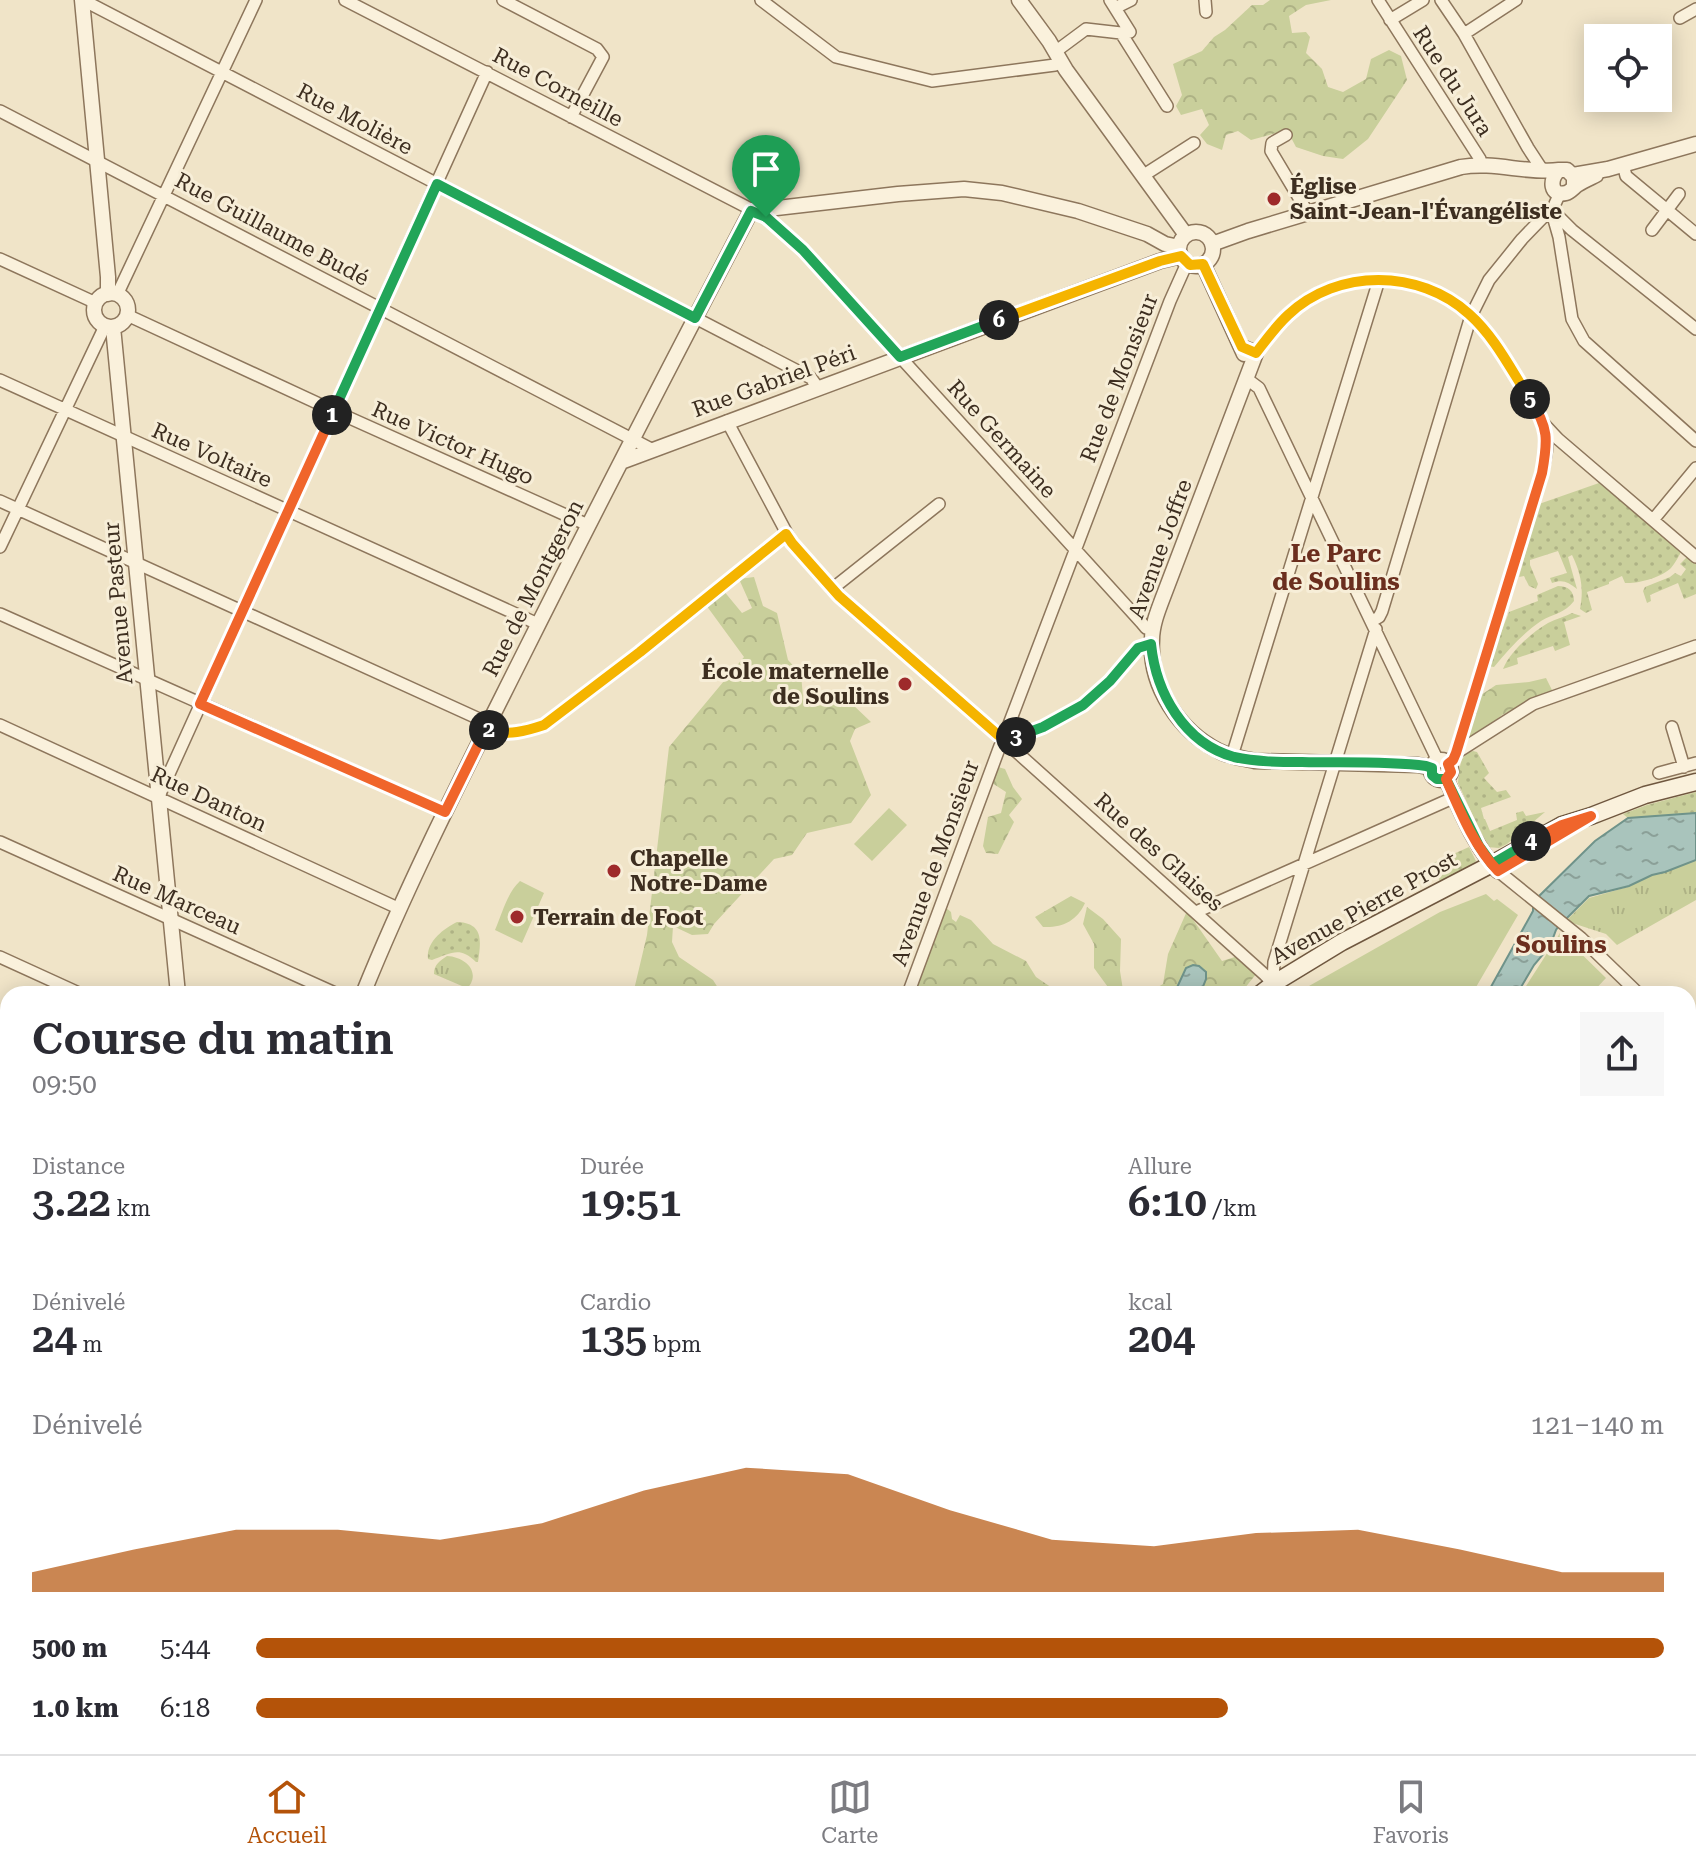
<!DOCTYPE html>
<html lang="fr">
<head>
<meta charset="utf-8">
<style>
  body { margin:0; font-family:"Roboto Serif",serif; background:#f7f7f7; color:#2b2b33; height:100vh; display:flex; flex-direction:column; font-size:30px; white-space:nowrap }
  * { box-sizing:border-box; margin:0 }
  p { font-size:26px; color:#7c7c81 }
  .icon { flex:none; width:44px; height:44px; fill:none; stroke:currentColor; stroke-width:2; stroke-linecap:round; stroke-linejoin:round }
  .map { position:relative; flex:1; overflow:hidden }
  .sheet { position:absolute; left:0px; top:986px; width:1696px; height:768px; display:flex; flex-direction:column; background:#fff; border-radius:24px 24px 0 0; box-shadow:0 4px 20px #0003 }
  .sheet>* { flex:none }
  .buttons { position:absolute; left:1584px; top:24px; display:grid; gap:16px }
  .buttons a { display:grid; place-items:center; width:88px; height:88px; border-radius:0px; background:#fff; box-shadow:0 4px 20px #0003; font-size:40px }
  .pin { position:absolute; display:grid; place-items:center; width:68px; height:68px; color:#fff; margin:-82px -34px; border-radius:50% 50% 50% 0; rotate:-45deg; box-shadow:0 0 8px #0007 }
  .pin .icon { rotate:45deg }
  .km { position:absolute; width:40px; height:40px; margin:-20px; border-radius:50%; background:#222; color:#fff; font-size:22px; line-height:40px; text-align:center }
  .round { display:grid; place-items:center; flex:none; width:84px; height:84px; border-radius:0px; background:#f7f7f7 }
  .headline { display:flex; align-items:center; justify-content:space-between; height:136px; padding:0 32px }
  h1 { font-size:44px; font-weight:600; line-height:60px }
  .figures { display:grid; grid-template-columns:repeat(3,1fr); gap:12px; height:136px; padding:8px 32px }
  .figures div { display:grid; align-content:center }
  .figures b { font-size:40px; font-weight:600 }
  .figures small { font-size:22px; font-weight:400 }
  .figures p { font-size:22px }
  .chart { height:224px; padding:16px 32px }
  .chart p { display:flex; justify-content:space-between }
  .chart svg { width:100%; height:144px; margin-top:8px; fill:#b45309; opacity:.7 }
  ul { padding:0 32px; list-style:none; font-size:26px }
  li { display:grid; grid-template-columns:128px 96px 1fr; align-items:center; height:60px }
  li i { height:20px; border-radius:10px; background:#b45309 }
  .tabs { display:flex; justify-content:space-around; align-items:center; height:112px; border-top:2px solid #e1e1e2; background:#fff; font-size:22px; color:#7c7c81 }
  .tabs a { display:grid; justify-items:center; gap:4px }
  .tabs .selected { color:#b45309 }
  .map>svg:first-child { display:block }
  .grass { fill:url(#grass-dots) }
  .forest { fill:url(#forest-crowns) }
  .park { fill:url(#park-tufts) }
  .garden { fill:#c9cf9b }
  .water { fill:url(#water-ripples); stroke:#6f938a; stroke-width:2 }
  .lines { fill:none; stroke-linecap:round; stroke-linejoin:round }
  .minor-casing { stroke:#8d765c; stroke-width:14 }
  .tertiary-casing { stroke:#8d765c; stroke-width:17 }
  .secondary-casing { stroke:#6f573f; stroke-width:19 }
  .minor { stroke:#faf1dc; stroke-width:11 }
  .tertiary { stroke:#faf1dc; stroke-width:14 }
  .secondary { stroke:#faf1dc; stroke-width:16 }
  .split-1-casing { stroke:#fff; stroke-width:16 }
  .split-2-casing { stroke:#fff; stroke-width:16 }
  .split-3-casing { stroke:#fff; stroke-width:16 }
  .split-4-casing { stroke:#fff; stroke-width:16 }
  .split-5-casing { stroke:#fff; stroke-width:16 }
  .split-6-casing { stroke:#fff; stroke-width:16 }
  .split-7-casing { stroke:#fff; stroke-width:16 }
  .split-1 { stroke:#22a559; stroke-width:10 }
  .split-2 { stroke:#f0652b; stroke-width:10 }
  .split-3 { stroke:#f5b400; stroke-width:10 }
  .split-4 { stroke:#22a559; stroke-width:10 }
  .split-5 { stroke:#f0652b; stroke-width:10 }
  .split-6 { stroke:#f5b400; stroke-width:10 }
  .split-7 { stroke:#22a559; stroke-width:10 }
  .poi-dot { fill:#9e2a2b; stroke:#f7eed8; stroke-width:3 }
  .labels { text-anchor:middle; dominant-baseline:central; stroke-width:6; stroke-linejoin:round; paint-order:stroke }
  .street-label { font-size:22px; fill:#3d2e20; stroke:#f7eed8 }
  .poi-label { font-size:22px; font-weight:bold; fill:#3d2e20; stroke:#f7eed8; text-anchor:start }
  .neighbourhood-label { font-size:24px; font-weight:bold; fill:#6b2e1e; stroke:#f7eed8 }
</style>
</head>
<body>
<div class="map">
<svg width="1696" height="1754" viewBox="0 0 1696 1754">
  <defs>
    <pattern id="grass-dots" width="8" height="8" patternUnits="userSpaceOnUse" patternTransform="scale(2)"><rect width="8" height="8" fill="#c9cf9b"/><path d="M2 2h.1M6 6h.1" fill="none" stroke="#aeb285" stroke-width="1.8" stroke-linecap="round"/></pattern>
    <pattern id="forest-crowns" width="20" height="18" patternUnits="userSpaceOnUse" patternTransform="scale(2)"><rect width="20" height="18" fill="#c9cf9b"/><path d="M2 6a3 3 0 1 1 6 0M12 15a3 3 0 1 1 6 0" fill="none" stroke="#aeb285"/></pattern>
    <pattern id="park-tufts" width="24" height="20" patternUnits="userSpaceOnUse" patternTransform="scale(2)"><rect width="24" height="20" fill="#c9cf9b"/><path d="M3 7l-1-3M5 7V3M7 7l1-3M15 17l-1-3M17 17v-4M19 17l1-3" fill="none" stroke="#aeb285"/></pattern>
    <pattern id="water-ripples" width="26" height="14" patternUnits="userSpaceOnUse" patternTransform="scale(2)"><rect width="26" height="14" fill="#a9c4bc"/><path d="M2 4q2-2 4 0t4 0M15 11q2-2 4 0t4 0" fill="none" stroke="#8ba098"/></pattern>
  </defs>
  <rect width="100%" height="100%" fill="#f0e4c8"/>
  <path class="grass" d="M1599 483 1682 550C1679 556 1675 563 1671 568 1662 577 1638 584 1625 583L1622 576 1609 582V584L1587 592 1592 610 1586 613 1580 609C1584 589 1581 573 1572 555L1568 557 1577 589C1568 582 1563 579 1552 583L1550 578 1567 573 1558 551 1530 560V565L1538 584 1536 589 1529 586 1524 576 1519 577 1539 504Z
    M1689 557 1696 564V594L1684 599 1678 583 1650 595 1651 601 1647 603 1643 591 1645 587 1670 577 1675 573 1681 576 1686 569 1680 564 1686 558Z
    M1558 586C1568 586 1574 591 1574 601 1565 613 1553 614 1541 621 1522 634 1508 650 1494 667L1488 666 1509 612 1538 601 1537 595Z
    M1572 613 1581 616 1564 622 1570 645 1555 651 1553 646 1517 658 1518 664 1503 669C1510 652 1531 633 1548 623 1556 619 1564 617 1572 613Z
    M1473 751 1477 752 1489 773 1484 778 1497 792 1506 790 1511 797 1481 808 1484 819H1485L1490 831 1517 820 1516 813 1523 811 1526 816 1545 812 1507 844 1499 848 1487 847 1458 783 1459 770 1462 759 1468 752Z
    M1696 792V813L1628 818 1623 814 1647 805Z
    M1469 847 1476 861 1472 866 1441 883 1431 864Z
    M457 922C484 923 481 941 478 962H476C460 946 451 953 432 960L428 959C426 942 443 929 457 922Z"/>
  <path class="forest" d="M1270 0H1331L1306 5 1289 16 1292 33 1306 32 1310 37 1306 53 1322 69 1328 87 1343 92 1366 79 1371 59 1389 50 1401 56 1407 80 1368 139 1343 159 1323 156 1296 147 1287 130 1251 140 1238 131 1226 135 1222 150 1207 144 1200 135 1209 125 1202 109 1181 115 1176 106 1182 95 1173 64 1202 51 1214 37 1225 30 1252 5H1263Z
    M754 577 763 606 777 613 788 660 801 674 803 697 815 706 850 702 871 722 855 729 850 741 871 795 851 823 807 833 792 855 774 859 714 924 708 934 692 935 673 926 672 942 679 957 713 980 720 991 729 994H633L647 935 669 747 744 657 706 605 723 590 742 613 752 608 739 579Z
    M1546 678 1553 692 1523 704 1502 715 1466 743 1464 738 1474 706 1481 695 1496 685 1529 682Z
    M998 767 1005 769 1013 787 1022 799 1009 815 1014 822 998 854 986 853 983 846 988 817 1001 813 1006 792 992 783Z
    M1071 896 1085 903C1077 921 1062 928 1043 927L1035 917Z
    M945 907 951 912 952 919 956 922 960 915 971 920 993 944 1026 961 1036 977 1061 994H913Z
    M1087 907 1103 919 1121 939 1120 971 1123 990 1148 993 1163 984 1168 954 1187 911 1222 961 1238 956 1257 973 1240 994H1113L1094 968V944L1083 924Z
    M726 1746H964L963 1754H774Z"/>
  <path class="park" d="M1696 845V900L1617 945 1606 934 1566 921 1589 898 1631 886 1646 871Z
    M447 956C467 957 483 974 465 991L462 990V986L434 974C434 964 440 961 447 956Z
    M990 1746H1162L1160 1754H989Z"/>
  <path class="garden" d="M889 808 907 825 872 861 854 844Z
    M520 881 544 893 522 943 495 930C502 914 507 893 520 881Z
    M1486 894 1494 901 1497 899 1518 915 1472 994H1315L1309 986 1440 912Z
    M1560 933 1606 978 1591 994H1521Z"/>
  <path class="water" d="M1696 813V860L1665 872 1652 875 1629 886 1589 896 1567 918H1564L1556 930 1550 946 1534 965 1517 994H1487L1533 911V902L1595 841 1628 818Z
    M1193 965 1199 966 1206 972V979L1200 994H1174L1186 968Z"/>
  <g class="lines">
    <defs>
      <path id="minor" d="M83 0 811 378 818 388
        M345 0 766 217 803 250 1141 622 1146 628 1153 629
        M503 0 597 49 603 57 571 117
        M761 0 836 57 932 81 1055 65 1061 62
        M1110 0 1130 32 1122 33
        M1205 0 1206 12
        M1378 0 1480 159 1481 164
        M1441 0 1464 34 1528 148 1543 171
        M1115 8 1131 0
        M1680 18 1696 9
        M1390 20 1423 0
        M1464 34 1516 0
        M1055 52 1086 29 1121 33 1167 106
        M0 111 653 450
        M1286 135 1272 143 1271 151 1308 213
        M1623 164 1626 176 1696 234
        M1144 175 1194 143
        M1551 209 1559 237 1572 319 1584 341 1696 441
        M1554 212 1572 230 1696 329
        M1652 230 1679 194
        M0 259 96 303
        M117 295 256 0
        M127 315 343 415 588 525
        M1256 353C1266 340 1276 326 1287 315 1338 267 1423 269 1472 317 1489 333 1501 352 1513 371 1526 394 1545 416 1547 443 1547 453 1544 463 1542 473L1456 753 1453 760 1448 764
        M1247 379 1259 388 1438 761
        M0 380 538 624
        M727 421 792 543 839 596 998 735
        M1544 424 1558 439 1696 557
        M0 501 488 723
        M1653 520 1696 468
        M0 547 105 326
        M832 589 939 504
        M0 614 445 812
        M1372 621 1379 617 1382 611 1471 316 1489 280 1522 239 1554 206 1560 193
        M0 725 400 909
        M1672 727 1684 767
        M486 729C507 736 523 731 544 725L640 652 786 534
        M1006 732 1170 301 1187 263
        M1012 738 1043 727 1083 705 1110 681 1138 648 1151 644
        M1010 746 1265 975 1279 990
        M1456 753 1533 704 1696 646
        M1232 756 1379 280
        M1659 773 1696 763
        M159 796 487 72
        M0 842 337 994
        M1498 871 1581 938 1639 994
        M1196 912 1455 797
        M0 957 81 994
        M1273 984 1274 962 1376 629
        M908 994 1000 746
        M1688 1044 1696 1052
        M0 1090 8 1093
        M0 1222 8 1226
        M0 1334 8 1338
        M0 1389 4 1391
        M1688 1402 1696 1394
        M0 1523 8 1527
        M1688 1581 1696 1586
        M0 1653 8 1656
        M1688 1739 1696 1743
        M437 1754 438 1746
        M500 1754 501 1746
        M1459 1754 1465 1746"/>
      <path id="tertiary" d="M82 0 108 277V294
        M1019 0 1049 41 1066 70 1186 235
        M1573 175 1608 169 1696 144
        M1574 187V177L1567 170H1559C1549 179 1550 197 1566 193 1570 192 1574 187 1577 185 1583 181 1590 178 1596 175
        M1179 249a17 17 0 1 1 34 0a17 17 0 1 1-34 0Z
        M1212 244 1248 231 1461 167C1494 161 1526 174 1559 170
        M1203 264 1244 354
        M94 310a17 17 0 1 1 34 0a17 17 0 1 1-34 0Z
        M113 327 178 994
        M1242 347 1256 353 1165 592C1159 608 1152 624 1152 640 1149 686 1179 731 1219 751 1230 757 1243 758 1255 761L1418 765 1432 768
        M621 462 1160 261 1181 256
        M1431 770a10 10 0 1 1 20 0a10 10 0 1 1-20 0Z
        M1446 779C1461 811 1474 846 1498 871
        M363 994C409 880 466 769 521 659 596 509 673 360 751 211L898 194 964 189 1002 193 1078 211 1147 234 1165 244 1179 247
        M40 1746 52 1754
        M15 1754 18 1746"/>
      <path id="secondary" d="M1260 994 1273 984 1342 942 1492 864 1562 825 1591 816 1645 795 1696 782
        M976 1754 978 1746"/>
    </defs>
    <use href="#minor" class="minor-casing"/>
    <use href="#tertiary" class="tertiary-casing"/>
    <use href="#secondary" class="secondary-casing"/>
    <use href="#minor" class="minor"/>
    <use href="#tertiary" class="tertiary"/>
    <use href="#secondary" class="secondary"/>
  </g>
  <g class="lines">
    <defs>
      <path id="split-1" d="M332 415 437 184 695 318 751 211 766 217"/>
      <path id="split-2" d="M332 415 200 704 445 812 486 729 489 730"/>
      <path id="split-3" d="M489 730C508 736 526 731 544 725L640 652 786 534 792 543 839 596 998 735 1006 732 1012 738 1016 737"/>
      <path id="split-4" d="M1016 737 1043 727 1083 705 1110 681 1138 648 1151 644C1156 693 1184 743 1234 757 1257 762 1279 762 1302 762 1343 763 1386 761 1426 766L1432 768V775L1437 779H1446L1479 846 1492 864 1531 841"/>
      <path id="split-5" d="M1530 399C1549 428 1548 440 1542 473L1456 753 1453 760 1448 764 1451 772 1446 779C1460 811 1474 846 1498 871L1591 816 1562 825 1531 841"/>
      <path id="split-6" d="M999 320 1160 261 1181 256 1190 265 1203 264 1242 347 1256 353C1266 340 1276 326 1288 315 1338 268 1419 269 1469 314 1495 337 1511 370 1530 399"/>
      <path id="split-7" d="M766 217 803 250 900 357 999 320"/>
    </defs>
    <use href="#split-1" class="split-1-casing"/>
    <use href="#split-2" class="split-2-casing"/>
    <use href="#split-3" class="split-3-casing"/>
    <use href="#split-4" class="split-4-casing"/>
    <use href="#split-5" class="split-5-casing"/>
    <use href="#split-6" class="split-6-casing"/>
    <use href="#split-7" class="split-7-casing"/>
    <use href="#split-1" class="split-1"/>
    <use href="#split-2" class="split-2"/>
    <use href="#split-3" class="split-3"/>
    <use href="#split-4" class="split-4"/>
    <use href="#split-5" class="split-5"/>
    <use href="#split-6" class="split-6"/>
    <use href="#split-7" class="split-7"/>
  </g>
  <g class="poi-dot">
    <circle cx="1274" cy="199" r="8"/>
    <circle cx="905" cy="684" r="8"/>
    <circle cx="614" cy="871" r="8"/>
    <circle cx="517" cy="917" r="8"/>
  </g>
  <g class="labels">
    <g class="street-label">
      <text transform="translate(1453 81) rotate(57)">Rue du Jura</text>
      <text transform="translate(558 87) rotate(28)">Rue Corneille</text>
      <text transform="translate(355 119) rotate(28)">Rue Molière</text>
      <text transform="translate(272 229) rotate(28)">Rue Guillaume Budé</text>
      <text transform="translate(1119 378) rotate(-69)">Rue de Monsieur</text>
      <text transform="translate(774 381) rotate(-20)">Rue Gabriel Péri</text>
      <text transform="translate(1002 439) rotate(48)">Rue Germaine</text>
      <text transform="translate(453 443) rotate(24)">Rue Victor Hugo</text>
      <text transform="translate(212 455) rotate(24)">Rue Voltaire</text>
      <text transform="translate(1160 549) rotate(-70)">Avenue Joffre</text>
      <text transform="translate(533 588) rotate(-63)">Rue de Montgeron</text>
      <text transform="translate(118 603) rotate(-95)">Avenue Pasteur</text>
      <text transform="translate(209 799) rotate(25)">Rue Danton</text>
      <text transform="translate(1159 852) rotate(42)">Rue des Glaises</text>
      <text transform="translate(935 863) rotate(-70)">Avenue de Monsieur</text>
      <text transform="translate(177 900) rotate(24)">Rue Marceau</text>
      <text transform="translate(1364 908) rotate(-29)">Avenue Pierre Prost</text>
    </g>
    <g class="poi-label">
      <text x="1290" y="186">Église<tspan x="1290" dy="25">Saint-Jean-l'Évangéliste</tspan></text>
      <text x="889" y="671" text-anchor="end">École maternelle<tspan x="889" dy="25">de Soulins</tspan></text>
      <text x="630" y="858">Chapelle<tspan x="630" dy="25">Notre-Dame</tspan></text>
      <text x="533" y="917">Terrain de Foot</text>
    </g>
    <g class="neighbourhood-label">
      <text x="1336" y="554">Le Parc<tspan x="1336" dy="28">de Soulins</tspan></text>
      <text x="1561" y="945">Soulins</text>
    </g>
  </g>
</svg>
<div class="buttons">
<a><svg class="icon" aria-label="locate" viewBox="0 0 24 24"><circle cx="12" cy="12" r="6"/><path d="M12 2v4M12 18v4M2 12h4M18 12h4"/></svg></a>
</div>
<div class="pin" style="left:766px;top:217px;background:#1e9e55"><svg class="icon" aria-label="arrive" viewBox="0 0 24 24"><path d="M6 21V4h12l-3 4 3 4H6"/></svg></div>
<b class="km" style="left:332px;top:415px">1</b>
<b class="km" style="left:489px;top:730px">2</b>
<b class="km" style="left:1016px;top:737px">3</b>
<b class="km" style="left:1531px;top:841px">4</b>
<b class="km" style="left:1530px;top:399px">5</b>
<b class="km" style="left:999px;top:320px">6</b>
<section class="sheet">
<div class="headline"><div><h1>Course du matin</h1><p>09:50</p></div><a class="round"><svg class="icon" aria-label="share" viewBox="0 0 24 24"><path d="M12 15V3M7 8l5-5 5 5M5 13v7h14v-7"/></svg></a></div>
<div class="figures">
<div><p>Distance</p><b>3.22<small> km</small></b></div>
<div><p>Durée</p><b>19:51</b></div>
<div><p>Allure</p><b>6:10<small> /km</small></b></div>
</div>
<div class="figures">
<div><p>Dénivelé</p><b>24<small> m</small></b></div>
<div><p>Cardio</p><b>135<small> bpm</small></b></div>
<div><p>kcal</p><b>204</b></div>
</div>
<div class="chart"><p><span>Dénivelé</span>121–140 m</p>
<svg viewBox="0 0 160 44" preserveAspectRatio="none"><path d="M0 44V38L10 31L20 25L30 25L40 28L50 23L60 13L70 6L80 8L90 19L100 28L110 30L120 26L130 25L140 31L150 38L160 38V44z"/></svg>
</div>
<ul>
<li><b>500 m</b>5:44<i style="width:100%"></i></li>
<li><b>1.0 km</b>6:18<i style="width:69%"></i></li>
</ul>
</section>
</div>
<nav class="tabs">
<a class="selected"><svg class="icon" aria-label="home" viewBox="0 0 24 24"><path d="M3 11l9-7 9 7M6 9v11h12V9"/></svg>Accueil</a>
<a><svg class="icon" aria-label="map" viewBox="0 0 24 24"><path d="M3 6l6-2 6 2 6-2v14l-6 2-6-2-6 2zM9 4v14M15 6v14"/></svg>Carte</a>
<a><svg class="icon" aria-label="saved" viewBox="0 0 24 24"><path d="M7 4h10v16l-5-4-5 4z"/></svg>Favoris</a>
</nav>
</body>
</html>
